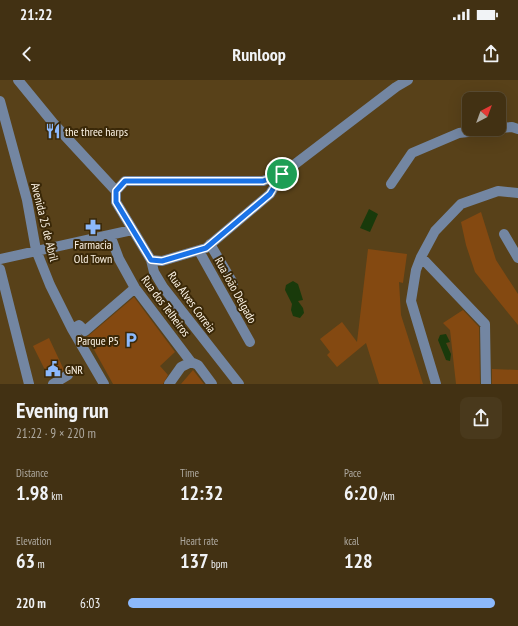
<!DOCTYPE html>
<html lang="en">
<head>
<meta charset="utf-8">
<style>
  body { margin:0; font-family:"PT Sans Narrow",sans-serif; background:#49391c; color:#f1f3f6; height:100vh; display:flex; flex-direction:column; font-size:15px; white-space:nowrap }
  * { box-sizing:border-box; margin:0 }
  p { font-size:13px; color:#aea9a0 }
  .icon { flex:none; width:22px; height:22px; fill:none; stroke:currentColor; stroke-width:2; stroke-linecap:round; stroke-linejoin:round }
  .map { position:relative; height:304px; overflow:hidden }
  .sheet { display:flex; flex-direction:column; background:#423113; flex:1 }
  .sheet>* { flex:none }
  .needle { width:26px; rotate:41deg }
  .tools { position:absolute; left:462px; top:12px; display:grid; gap:8px }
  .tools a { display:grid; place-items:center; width:44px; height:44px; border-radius:8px; background:#423113; box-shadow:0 4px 16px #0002,0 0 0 1px #5a4c33; font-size:20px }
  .pin { position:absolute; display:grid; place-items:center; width:34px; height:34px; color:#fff; margin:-17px; border:2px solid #fff; border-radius:50%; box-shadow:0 1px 4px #0007 }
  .round { display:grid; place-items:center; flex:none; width:42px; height:42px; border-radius:8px; background:#49391c }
  .headline { display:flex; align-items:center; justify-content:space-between; height:68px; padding:0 16px }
  h1 { font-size:22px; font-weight:700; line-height:30px }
  .metrics { display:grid; grid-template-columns:repeat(3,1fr); gap:6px; height:68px; padding:4px 16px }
  .metrics div { display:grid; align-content:center }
  .metrics b { font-size:20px; font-weight:700 }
  .metrics small { font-size:11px; font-weight:400 }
  .metrics p { font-size:11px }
  ul { padding:0 16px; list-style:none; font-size:13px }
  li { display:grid; grid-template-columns:64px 48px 1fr; align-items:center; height:30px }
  li i { height:10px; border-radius:5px; background:#8cb9fc }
  .status { display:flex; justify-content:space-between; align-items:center; height:28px; padding:0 20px; background:#423113; direction:ltr }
  .status svg { height:11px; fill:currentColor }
  header { display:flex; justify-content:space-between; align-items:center; height:52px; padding:0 16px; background:#423113; font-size:18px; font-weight:700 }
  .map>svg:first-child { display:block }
  .water { fill:#193a0b }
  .building { fill:#844911 }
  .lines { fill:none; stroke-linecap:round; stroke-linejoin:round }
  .minor { stroke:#7386a2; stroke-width:10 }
  .route-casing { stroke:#fff; stroke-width:8 }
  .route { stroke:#1a73e8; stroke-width:5 }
  .labels { text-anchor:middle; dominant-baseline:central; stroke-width:4; stroke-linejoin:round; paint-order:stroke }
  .poi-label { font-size:12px; fill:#fdf4e6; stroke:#3a2808; text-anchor:start }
  .street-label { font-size:12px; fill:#fdf4e6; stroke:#3a2808 }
</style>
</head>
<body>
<div class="status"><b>21:22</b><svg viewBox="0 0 49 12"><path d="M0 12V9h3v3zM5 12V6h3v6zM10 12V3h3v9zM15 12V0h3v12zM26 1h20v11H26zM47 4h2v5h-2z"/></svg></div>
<header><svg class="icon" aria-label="back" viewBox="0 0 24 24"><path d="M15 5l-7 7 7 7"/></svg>Runloop<svg class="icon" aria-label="share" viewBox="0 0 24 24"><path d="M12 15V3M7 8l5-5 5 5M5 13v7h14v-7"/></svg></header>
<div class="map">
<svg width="518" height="304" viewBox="0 0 518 304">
  <rect width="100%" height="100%" fill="#584119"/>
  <path class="water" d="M369 129 378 134 370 152 360 148Z
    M293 201 298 204 303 220 298 221 303 228 304 233 300 238 293 236 291 230 292 224 285 210 286 205Z
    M446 254 450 262 446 263 451 274 450 281 446 280 438 260 440 255Z"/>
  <path class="building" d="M481 132 496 180 518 214V245L475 192 466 165 461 142Z
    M368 169 407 174 403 203 399 202 401 235 423 304H379L366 263 337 287 327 275 330 272 320 259 342 242 357 262Z
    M134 217 175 272 160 286 168 295 163 304H113L87 257Z
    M463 230 479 247 480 304H456L450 250 443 243Z
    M49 258 64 290 49 298 33 266Z
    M492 289 518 290V304H492Z
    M193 290 204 304H181Z"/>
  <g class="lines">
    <path class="minor" d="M18 0 54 44 116 111V122L151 180 154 192 163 207 239 304
      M0 21 27 120 36 170 50 205 72 249 104 304
      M499 48 512 47 518 49
      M391 104 412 73 459 53 494 49
      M116 111 125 101H263L282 94 396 7 408 0
      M504 154 518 178
      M110 155 119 179 135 208 191 282 198 285 212 304
      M210 164 233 203
      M199 171 250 262
      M421 177 485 244 486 304
      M0 179 132 150
      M151 180 162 181 206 168 270 114 282 94
      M0 189 29 304
      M72 249 79 245 85 251 135 208
      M53 304 68 295
      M169 304 181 287 191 282
      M436 304 411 221 416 190 421 177 435 151 461 124 498 111 518 113"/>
  </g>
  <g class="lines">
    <defs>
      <path id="route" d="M282 94 270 114 206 168 162 181 151 180 116 122V111L125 101H263Z"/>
    </defs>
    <use href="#route" class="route-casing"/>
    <use href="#route" class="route"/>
  </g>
  <defs>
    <symbol id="restaurant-bare" viewBox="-9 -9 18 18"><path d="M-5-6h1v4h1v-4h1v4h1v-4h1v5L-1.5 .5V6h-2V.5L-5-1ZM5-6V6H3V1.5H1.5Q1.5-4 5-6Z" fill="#8cb9fc" stroke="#3a2808" stroke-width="2.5" paint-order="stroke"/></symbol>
    <symbol id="pharmacy-bare" viewBox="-9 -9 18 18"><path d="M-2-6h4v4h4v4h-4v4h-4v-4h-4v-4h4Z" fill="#8cb9fc" stroke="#3a2808" stroke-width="2.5" paint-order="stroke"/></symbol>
    <symbol id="parking-bare" viewBox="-9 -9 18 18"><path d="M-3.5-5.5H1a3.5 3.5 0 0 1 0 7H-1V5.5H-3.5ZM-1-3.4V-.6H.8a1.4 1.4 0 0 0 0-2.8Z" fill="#8cb9fc" stroke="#3a2808" stroke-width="2.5" paint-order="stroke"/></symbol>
    <symbol id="civic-bare" viewBox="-9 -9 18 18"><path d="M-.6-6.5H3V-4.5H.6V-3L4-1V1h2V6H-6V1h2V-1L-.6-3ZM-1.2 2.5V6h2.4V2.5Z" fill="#8cb9fc" stroke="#3a2808" stroke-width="2.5" paint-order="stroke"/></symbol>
  </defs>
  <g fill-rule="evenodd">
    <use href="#restaurant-bare" x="42" y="40" width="22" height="22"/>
    <use href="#pharmacy-bare" x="82" y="136" width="22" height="22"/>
    <use href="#parking-bare" x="120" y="249" width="22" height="22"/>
    <use href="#civic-bare" x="42" y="278" width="22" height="22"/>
  </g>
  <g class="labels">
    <g class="poi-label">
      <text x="65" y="51">the three harps</text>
      <text x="93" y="164" text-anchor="middle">Farmacia<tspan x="93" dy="14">Old Town</tspan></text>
      <text x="119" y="260" text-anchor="end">Parque P5</text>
      <text x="65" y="289">GNR</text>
    </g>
    <g class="street-label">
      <text transform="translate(45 142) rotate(76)">Avenida 25 de Abril</text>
      <text transform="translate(236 210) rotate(61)">Rua João Delgado</text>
      <text transform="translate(192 222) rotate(54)">Rua Alves Correia</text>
      <text transform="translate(166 226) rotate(53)">Rua dos Telheiros</text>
    </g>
  </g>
</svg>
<div class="tools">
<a><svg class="needle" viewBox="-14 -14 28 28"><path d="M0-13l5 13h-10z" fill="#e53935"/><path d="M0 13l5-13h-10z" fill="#aea9a0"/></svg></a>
</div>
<div class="pin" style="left:282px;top:94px;background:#1e9e55"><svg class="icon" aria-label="arrive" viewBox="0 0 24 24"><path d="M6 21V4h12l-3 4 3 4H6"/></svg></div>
</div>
<section class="sheet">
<div class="headline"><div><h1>Evening run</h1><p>21:22 · 9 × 220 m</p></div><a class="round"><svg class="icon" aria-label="share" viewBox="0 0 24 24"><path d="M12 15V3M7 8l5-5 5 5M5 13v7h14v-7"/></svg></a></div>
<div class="metrics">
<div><p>Distance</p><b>1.98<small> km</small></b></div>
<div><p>Time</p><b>12:32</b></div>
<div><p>Pace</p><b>6:20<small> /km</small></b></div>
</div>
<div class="metrics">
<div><p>Elevation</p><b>63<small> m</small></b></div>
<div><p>Heart rate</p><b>137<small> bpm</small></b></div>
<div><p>kcal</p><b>128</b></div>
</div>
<ul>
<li><b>220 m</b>6:03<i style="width:98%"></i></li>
</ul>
</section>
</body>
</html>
